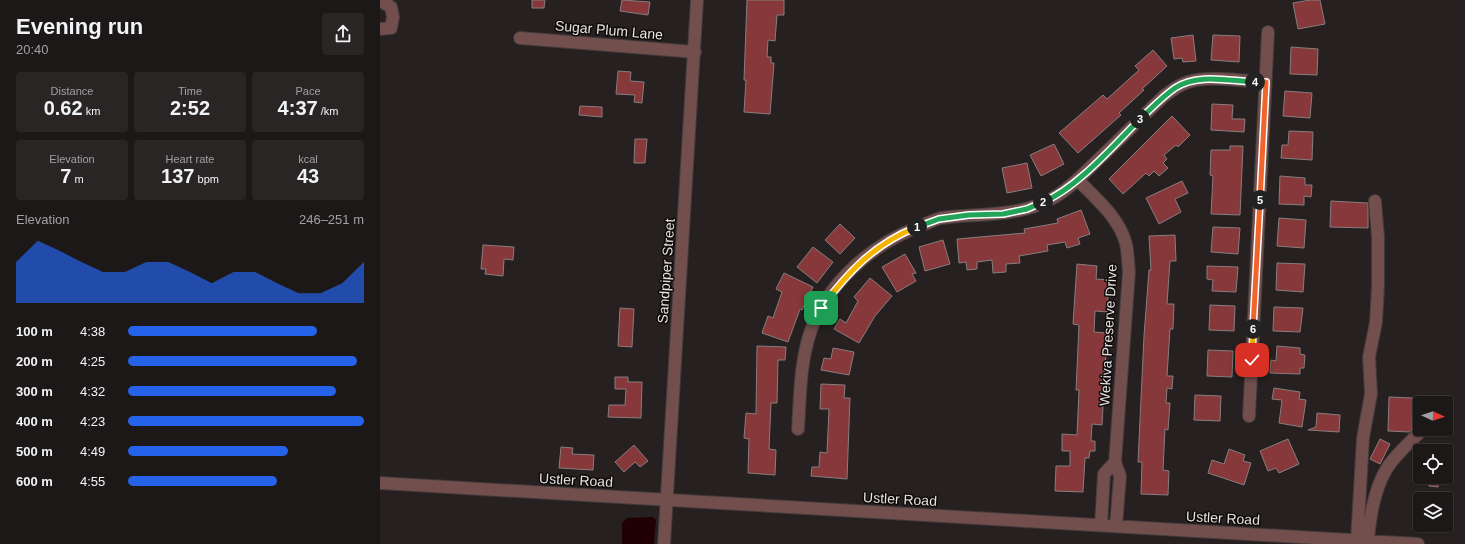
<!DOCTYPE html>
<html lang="en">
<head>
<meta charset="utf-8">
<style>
  body { margin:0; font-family:Helvetica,sans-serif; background:#2a2525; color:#f1f3f6; height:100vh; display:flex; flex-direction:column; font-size:15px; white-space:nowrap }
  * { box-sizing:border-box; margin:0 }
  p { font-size:13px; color:#a0a0a2 }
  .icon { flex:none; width:22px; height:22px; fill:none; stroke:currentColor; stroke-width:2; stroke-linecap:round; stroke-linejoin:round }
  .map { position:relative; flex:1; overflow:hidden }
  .panel { display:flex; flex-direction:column; background:#1d1818; width:380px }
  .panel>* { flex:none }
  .needle { width:26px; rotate:93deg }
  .controls { position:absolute; left:1033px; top:396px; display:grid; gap:8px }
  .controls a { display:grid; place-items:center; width:40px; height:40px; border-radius:4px; background:#1d1818; box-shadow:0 1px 3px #0004,0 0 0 1px #3b3737; font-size:20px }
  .pin { position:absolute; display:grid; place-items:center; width:34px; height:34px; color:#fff; margin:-17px; border-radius:8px; box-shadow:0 2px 6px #0006 }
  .km { position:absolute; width:20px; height:20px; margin:-10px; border-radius:50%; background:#222; color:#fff; font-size:11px; line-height:20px; text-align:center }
  .round { display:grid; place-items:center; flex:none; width:42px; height:42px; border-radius:4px; background:#2a2525 }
  .overview { display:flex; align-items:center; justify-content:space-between; height:68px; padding:0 16px }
  h1 { font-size:22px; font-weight:700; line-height:30px }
  .figures { display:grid; grid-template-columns:repeat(3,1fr); gap:6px; height:68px; padding:4px 16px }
  .figures div { display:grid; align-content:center; border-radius:4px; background:#2a2525; text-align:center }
  .figures b { font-size:20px; font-weight:700 }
  .figures small { font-size:11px; font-weight:400 }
  .figures p { font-size:11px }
  .chart { height:112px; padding:8px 16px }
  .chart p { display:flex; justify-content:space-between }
  .chart svg { width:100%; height:72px; margin-top:4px; fill:#2563eb; opacity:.7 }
  ul { padding:0 16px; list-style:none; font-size:13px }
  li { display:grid; grid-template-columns:64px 48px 1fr; align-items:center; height:30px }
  li i { height:10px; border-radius:5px; background:#2563eb }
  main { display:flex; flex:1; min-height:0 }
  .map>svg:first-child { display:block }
  .water { fill:#200002 }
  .building { fill:#87383a; stroke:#877e7d }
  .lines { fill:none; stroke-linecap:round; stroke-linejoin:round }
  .minor-casing { stroke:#423b3b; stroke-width:14 }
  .minor { stroke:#724e4d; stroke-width:12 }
  .split-1-casing { stroke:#fff; stroke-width:8 }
  .split-2-casing { stroke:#fff; stroke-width:8 }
  .split-3-casing { stroke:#fff; stroke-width:8 }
  .split-4-casing { stroke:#fff; stroke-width:8 }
  .split-5-casing { stroke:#fff; stroke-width:8 }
  .split-6-casing { stroke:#fff; stroke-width:8 }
  .split-7-casing { stroke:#fff; stroke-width:8 }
  .split-1 { stroke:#f5b400; stroke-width:5 }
  .split-2 { stroke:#22a559; stroke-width:5 }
  .split-3 { stroke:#22a559; stroke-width:5 }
  .split-4 { stroke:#22a559; stroke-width:5 }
  .split-5 { stroke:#f0652b; stroke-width:5 }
  .split-6 { stroke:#f0652b; stroke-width:5 }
  .split-7 { stroke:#f5b400; stroke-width:5 }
  .labels { text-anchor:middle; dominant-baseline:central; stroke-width:3; stroke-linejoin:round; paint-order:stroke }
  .street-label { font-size:14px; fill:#e7e2e2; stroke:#0e0b0a }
</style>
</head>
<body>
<main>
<section class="panel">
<div class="overview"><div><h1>Evening run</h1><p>20:40</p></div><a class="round"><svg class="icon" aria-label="share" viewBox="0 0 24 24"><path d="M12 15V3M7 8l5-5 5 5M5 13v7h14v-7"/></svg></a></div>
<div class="figures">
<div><p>Distance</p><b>0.62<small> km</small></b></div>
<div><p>Time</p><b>2:52</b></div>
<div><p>Pace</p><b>4:37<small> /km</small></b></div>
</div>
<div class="figures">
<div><p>Elevation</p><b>7<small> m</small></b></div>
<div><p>Heart rate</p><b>137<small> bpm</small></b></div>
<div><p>kcal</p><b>43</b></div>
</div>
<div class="chart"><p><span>Elevation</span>246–251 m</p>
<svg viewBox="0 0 160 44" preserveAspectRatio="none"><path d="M0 44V19L10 6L20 12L30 19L40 25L50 25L60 19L70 19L80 25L90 32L100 25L110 25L120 32L130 38L140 38L150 32L160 19V44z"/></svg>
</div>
<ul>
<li><b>100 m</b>4:38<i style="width:80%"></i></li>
<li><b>200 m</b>4:25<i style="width:97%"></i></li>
<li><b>300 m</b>4:32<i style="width:88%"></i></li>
<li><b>400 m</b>4:23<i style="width:100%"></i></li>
<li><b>500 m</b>4:49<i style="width:68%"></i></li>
<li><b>600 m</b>4:55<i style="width:63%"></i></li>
</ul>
</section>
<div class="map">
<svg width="1085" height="544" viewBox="0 0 1085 544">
  <rect width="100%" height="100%" fill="#272020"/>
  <path class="water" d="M273 517 276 520 274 544H242V523L247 518Z"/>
  <path class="building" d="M152 0H165L164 8H152Z
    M242 0 270 2 268 15 240 11Z
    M367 0H404V15H397L395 41 388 40 387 57H391V63H394L390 114 364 112 366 80H364Z
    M930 0H940L945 24 918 29 913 3Z
    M813 35 816 61 803 62 802 58 794 59 791 38Z
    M833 35 860 36 859 62 831 60Z
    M911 47 938 49 937 75 910 74Z
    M773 50 787 66 762 89 764 90 739 113 741 115 698 153 679 133 723 95 727 99 759 70 755 66Z
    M238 71 251 72 250 81 264 82 262 103 254 102 255 95 236 94Z
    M905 91 932 93 930 118 903 116Z
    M832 104 853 105 852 119H865L864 132 831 130Z
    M200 106 222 107V117L199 115Z
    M792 116 810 135 798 147 796 145 784 155 787 159 783 163 788 168 779 176 774 171 769 176 766 173 743 194 729 179Z
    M909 131 933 132 932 160 901 158 902 145H908Z
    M255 139H267L265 163H254Z
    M674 144 684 164 661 176 650 155Z
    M850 146H863L860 215 831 214 833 176 830 175 831 150H850Z
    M647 163 652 188 627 193 622 168Z
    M900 176 925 178V185H932L931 197 924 196V205L899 204Z
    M802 181 808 193 795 199 801 212 779 224 766 198Z
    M951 201 988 203V228L950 227Z
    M701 210 710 234 698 238 700 244 687 248 685 242 667 245 668 251 639 256 640 263 626 264V272L613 273 612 260 597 262V269L587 270 586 262 579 263 577 239 645 233 644 229 678 223 677 219Z
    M899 218 926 220 924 248 897 246Z
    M460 224 475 238 460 254 445 240Z
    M833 227 860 228 858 254 831 252Z
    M795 235 796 261H790L787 304H794L793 329H790L787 376H793L792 389 787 388 786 403H790L788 430 785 429 783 470 789 471 788 495 761 494 762 462H758L764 336 769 270H771L769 236Z
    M563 240 570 264 545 271 539 247Z
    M103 245 134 247 133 260 124 259 123 276 105 274 106 269H101Z
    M433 247 453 262 437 283 417 267Z
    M525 254 536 273 532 274 536 281 517 292 502 267Z
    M897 263 925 264 923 292 896 290Z
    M697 264 717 266 716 279 729 280 727 312 715 311 714 332 727 333 722 425 712 424 711 441H715V451H710L709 458H705L703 492 675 491 676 466H690V451H682V434L697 435 699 390H696L699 325 693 324Z
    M827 266 858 267 856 292 832 291 833 280 827 279Z
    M404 273 433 287 422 310 420 309 408 342 382 333 388 316 393 318 402 292 396 289Z
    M490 278 512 296 495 316 479 343 454 329 460 319 466 323 478 301 474 297Z
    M830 305 855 306 854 331 829 330Z
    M894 307 923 308 920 332 893 331Z
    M240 308 254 309 252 347 238 346Z
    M377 346 406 347 405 360H398L397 403H391L389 449 396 450 395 475 368 473 369 439 364 438 366 413 376 414Z
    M897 346 920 348V354L925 355 924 368H920V374L890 373 891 360 896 361Z
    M453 348 474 352 469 375 441 370 444 358 451 359Z
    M828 350 853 351 852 377 827 376Z
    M235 377H248V382H262L261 418 228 417 229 405H245L246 389H235Z
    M441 384 465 385 464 398H470L467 479 431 476 432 467H439L440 452 447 453 449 409H440Z
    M894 388 920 392 919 399 926 400 922 427 899 423 902 400 892 399Z
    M815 395 841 396 840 421 814 420Z
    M1009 397 1033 398 1032 430 1029 432 1008 431Z
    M937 413 960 415 959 432 928 430 936 427Z
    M908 439 919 464 899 473 896 468 888 471 880 451Z
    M1000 439 1010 444 1000 464 990 459Z
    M254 445 268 461 260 467 255 462 244 472 235 462Z
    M181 447 193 448 192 454 214 455 213 470 179 468Z
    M849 449 865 455 863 461 871 463 864 485 828 473 832 460 844 464Z
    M1049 477H1059L1058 487 1049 486Z"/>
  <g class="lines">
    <defs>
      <path id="minor" d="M0 1 11 7 13 17 11 28 0 29
        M140 38 315 52
        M698 180C716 199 739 217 746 244 748 253 748 263 749 272L735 462 740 476 736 526
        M869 416 888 32
        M418 429C420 398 420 363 430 333 446 284 491 245 538 227 546 224 553 220 561 218 599 213 638 218 673 198 691 188 706 171 721 157 742 137 763 116 784 96 792 90 799 85 808 82 828 75 864 81 885 82
        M0 483 1038 544
        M721 525 724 474 735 462
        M977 540 983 438 991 394 989 357 996 322 998 286V237L995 201
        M988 541C990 515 995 481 1013 460 1022 449 1033 439 1043 429
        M284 544 317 0"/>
    </defs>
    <use href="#minor" class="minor-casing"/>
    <use href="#minor" class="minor"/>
  </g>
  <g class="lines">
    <defs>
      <path id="split-1" d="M441 308C468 272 494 244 537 227"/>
      <path id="split-2" d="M537 227 559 219 589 215 623 214 647 209 663 202"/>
      <path id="split-3" d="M663 202C697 188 733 146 760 119"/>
      <path id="split-4" d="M760 119C771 109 782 97 795 88 817 73 849 81 875 82"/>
      <path id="split-5" d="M875 82H886L880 200"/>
      <path id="split-6" d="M873 329 880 200"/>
      <path id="split-7" d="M872 360 873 329"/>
    </defs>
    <use href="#split-1" class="split-1-casing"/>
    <use href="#split-2" class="split-2-casing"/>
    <use href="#split-3" class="split-3-casing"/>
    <use href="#split-4" class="split-4-casing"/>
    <use href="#split-5" class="split-5-casing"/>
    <use href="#split-6" class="split-6-casing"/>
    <use href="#split-7" class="split-7-casing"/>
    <use href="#split-1" class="split-1"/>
    <use href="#split-2" class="split-2"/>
    <use href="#split-3" class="split-3"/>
    <use href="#split-4" class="split-4"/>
    <use href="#split-5" class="split-5"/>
    <use href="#split-6" class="split-6"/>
    <use href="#split-7" class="split-7"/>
  </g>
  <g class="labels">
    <g class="street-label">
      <text transform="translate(229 30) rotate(5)">Sugar Plum Lane</text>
      <text transform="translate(286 271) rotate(-86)">Sandpiper Street</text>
      <text transform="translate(728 335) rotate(-87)">Wekiva Preserve Drive</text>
      <text transform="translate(196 480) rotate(3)">Ustler Road</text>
      <text transform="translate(520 499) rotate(3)">Ustler Road</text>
      <text transform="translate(843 518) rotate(3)">Ustler Road</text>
    </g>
  </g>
</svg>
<div class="controls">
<a><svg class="needle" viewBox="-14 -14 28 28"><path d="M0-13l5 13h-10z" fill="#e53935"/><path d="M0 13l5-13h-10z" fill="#a0a0a2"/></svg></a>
<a><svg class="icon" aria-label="locate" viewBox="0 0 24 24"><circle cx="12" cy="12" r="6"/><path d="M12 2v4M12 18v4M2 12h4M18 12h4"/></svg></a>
<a><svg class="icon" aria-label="layers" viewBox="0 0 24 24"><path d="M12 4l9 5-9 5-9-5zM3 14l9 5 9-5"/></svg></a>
</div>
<div class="pin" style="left:441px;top:308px;background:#1e9e55"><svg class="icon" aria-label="arrive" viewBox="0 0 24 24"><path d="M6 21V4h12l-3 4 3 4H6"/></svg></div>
<div class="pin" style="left:872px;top:360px;background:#d93025"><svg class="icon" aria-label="check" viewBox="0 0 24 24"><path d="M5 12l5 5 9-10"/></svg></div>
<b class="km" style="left:537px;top:227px">1</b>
<b class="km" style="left:663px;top:202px">2</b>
<b class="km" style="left:760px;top:119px">3</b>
<b class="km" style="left:875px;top:82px">4</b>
<b class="km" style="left:880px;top:200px">5</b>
<b class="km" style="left:873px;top:329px">6</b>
</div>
</main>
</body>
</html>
